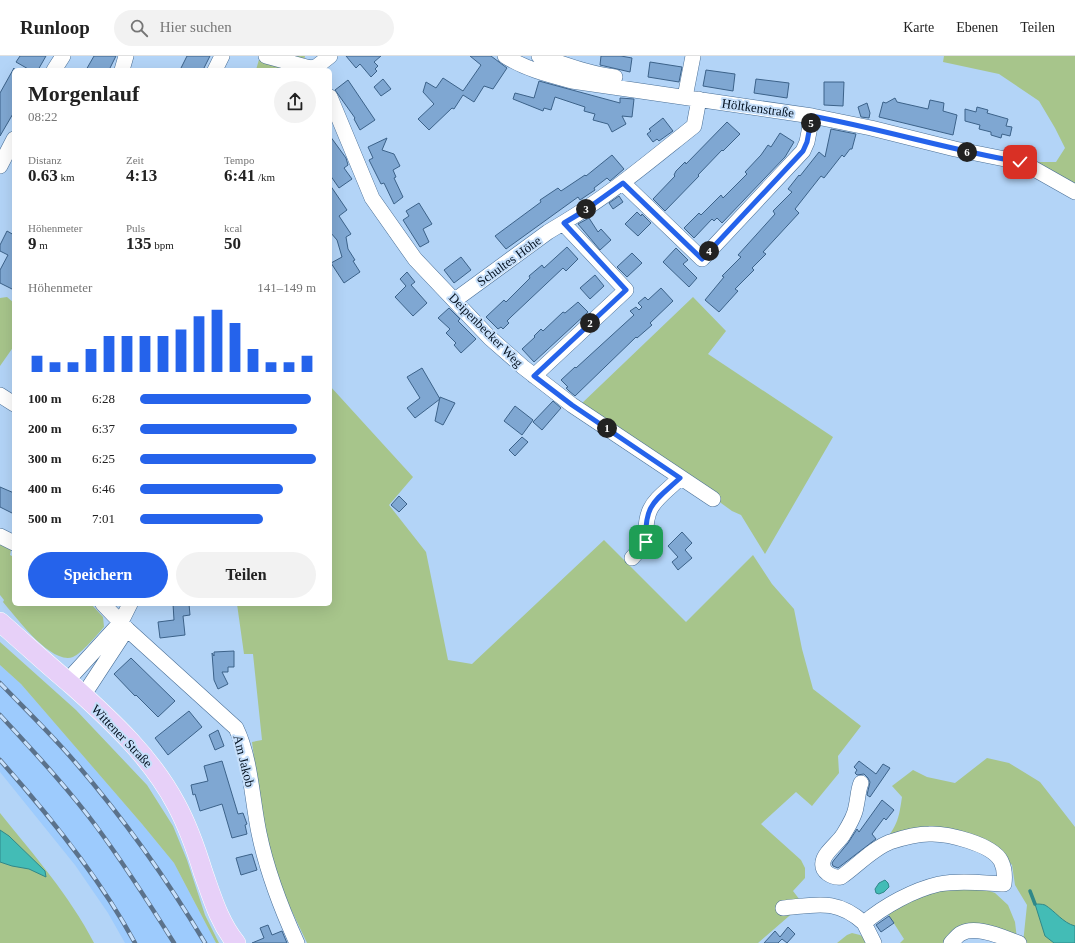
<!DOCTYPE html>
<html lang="de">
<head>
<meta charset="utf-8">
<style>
  body { margin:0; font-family:"Times New Roman",serif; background:#f2f2f2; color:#222; height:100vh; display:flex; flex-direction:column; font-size:15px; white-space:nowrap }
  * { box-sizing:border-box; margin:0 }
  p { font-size:13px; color:#767676 }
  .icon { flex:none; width:22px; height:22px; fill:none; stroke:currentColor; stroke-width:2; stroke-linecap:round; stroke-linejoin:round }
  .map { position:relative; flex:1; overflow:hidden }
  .details { position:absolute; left:12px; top:12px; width:320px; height:538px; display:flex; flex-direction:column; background:#fff; border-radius:6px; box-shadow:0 4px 16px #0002 }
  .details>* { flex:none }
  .pin { position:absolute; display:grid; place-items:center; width:34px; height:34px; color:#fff; margin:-17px; border-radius:8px; box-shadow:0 2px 6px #0006 }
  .km { position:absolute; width:20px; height:20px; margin:-10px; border-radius:50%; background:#222; color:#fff; font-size:11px; line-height:20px; text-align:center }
  .round { display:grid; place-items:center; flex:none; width:42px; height:42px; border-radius:21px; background:#f2f2f2 }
  .summary { display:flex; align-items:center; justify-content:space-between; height:68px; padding:0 16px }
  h1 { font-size:22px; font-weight:800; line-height:30px }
  .stats { display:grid; grid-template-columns:repeat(3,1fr); gap:6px; height:68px; padding:4px 16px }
  .stats div { display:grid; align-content:center }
  .stats b { font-size:17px; font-weight:800 }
  .stats small { font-size:11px; font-weight:400 }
  .stats p { font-size:11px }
  .chart { height:112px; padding:8px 16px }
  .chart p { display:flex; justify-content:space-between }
  .chart svg { width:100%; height:72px; margin-top:4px; stroke:#2563eb; stroke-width:6 }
  .action { display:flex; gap:8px; margin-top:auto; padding:8px 16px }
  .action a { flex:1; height:46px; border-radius:24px; background:#2563eb; color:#fff; font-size:16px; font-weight:800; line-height:46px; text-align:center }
  .action a+a { background:#f2f2f2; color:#222 }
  ul { padding:0 16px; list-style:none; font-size:13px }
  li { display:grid; grid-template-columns:64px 48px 1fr; align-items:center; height:30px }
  li i { height:10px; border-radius:5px; background:#2563eb }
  header { display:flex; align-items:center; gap:24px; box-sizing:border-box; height:56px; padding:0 20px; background:#fff; border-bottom:1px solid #e0e0e0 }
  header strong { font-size:19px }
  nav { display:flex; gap:22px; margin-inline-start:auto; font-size:14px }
  .search { width:280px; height:36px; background:#f2f2f2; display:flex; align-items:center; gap:10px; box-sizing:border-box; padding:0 14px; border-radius:22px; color:#767676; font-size:15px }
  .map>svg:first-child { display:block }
  .built { fill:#9dcbfd }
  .green { fill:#a7c58b }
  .water { fill:#43bcb6; stroke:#308889 }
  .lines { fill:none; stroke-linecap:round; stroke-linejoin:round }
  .stream { stroke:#308889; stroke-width:3.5 }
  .building { fill:#7fa7d2; stroke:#3c6289 }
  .minor-casing { stroke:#496f97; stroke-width:16 }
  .major-casing { stroke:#fff; stroke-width:20 }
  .minor { stroke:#fff; stroke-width:15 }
  .major { stroke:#e7d0f8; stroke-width:19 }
  .rail-casing { stroke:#5b728b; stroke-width:4.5 }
  .rail { stroke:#c7e0fb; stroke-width:3; stroke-dasharray:9; stroke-linecap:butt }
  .route-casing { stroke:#fff; stroke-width:8 }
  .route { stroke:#2563eb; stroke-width:5 }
  .labels { text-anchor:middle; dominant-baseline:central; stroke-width:4; stroke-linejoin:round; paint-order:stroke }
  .street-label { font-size:13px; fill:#03101f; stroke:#c7e0fb }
</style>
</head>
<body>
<header>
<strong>Runloop</strong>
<div class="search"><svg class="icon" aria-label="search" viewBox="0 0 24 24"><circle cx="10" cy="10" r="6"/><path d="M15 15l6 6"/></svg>Hier suchen</div>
<nav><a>Karte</a><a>Ebenen</a><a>Teilen</a></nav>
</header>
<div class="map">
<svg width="1075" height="887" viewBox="0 0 1075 887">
  <rect width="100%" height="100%" fill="#b3d4f7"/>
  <path class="built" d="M0 609 21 628 142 768 174 807 216 887H125L108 857 75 809 0 716Z"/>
  <path class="green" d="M260 0H305L302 14H256Z
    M944 0H1075V133L1029 106H1056L1065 92 1055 72 1039 45 999 18 943 6Z
    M7 241 14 247V290L0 310V242Z
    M693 241 726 275 708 298 833 381 765 498 741 459 732 455 663 405 579 350Z
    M330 330 413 421 389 449 426 496 448 604 472 608 604 484 686 566 753 499 772 528 794 553 802 593 813 633 861 670 838 700 839 717 812 750 796 736 761 768 801 804 805 812V822L793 835 803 848 758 887H307L279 828 264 777 252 686 262 684 253 598H244L237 548H330Z
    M0 486 12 490 10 499 14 501V548H85L87 550 92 549 103 561 104 571C97 579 82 597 73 601 51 609 16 561 3 546L4 544 0 539Z
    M0 586 76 654 147 729 173 770 187 804 205 859 219 887H216L174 807 142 768 21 628 0 609Z
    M987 702 1009 707 1040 726 1075 771V887H1023L1027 849 1015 829 1012 809 1000 796 965 778 884 786C898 769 899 761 902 741L892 730 913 714 927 721 955 727Z
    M0 757C33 798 70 840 94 887H0Z
    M984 833 995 837 1008 849 1015 866 1017 883 973 871 947 887H900L904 883 886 855 929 834Z
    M852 877 860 879 871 887H837L847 879Z"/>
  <path class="water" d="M0 774 9 780 45 815 46 821 29 813 12 810 0 806Z
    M885 824 888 827 889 831 884 836 879 838 876 837 875 833 879 827Z
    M1035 848C1038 848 1042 848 1045 849 1055 855 1063 867 1075 870V887H1054L1045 880Z"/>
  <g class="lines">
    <path class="stream" d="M1030 835 1035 848"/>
  </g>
  <path class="building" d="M20 0H46L38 14H30L16 6Z
    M94 0H116L109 14H86Z
    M187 0H210L203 14H180Z
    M346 0H381L374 6 378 10 375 13 377 15 371 21 360 8 356 12Z
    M470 0H491L507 12 493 33 484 30 474 46 463 39 454 53 452 52 429 74 418 63 434 48 423 36 426 26 436 32 443 22 463 35 481 9Z
    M601 0H621L632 2 630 16 600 9Z
    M650 6 682 11 679 26 648 21Z
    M14 12V56L0 80V37Z
    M706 14 735 18 733 35 703 30Z
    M383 23 391 33 381 40 374 31Z
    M756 23 789 27 787 42 754 37Z
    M348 24 375 64 360 74 354 63 355 62 335 34Z
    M539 25 620 47V42L634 43 632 61 622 60 626 68 612 76 608 68 593 64 595 58 584 55 585 51 555 41 551 54 544 52 543 55 513 43 515 37 534 42Z
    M824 26H844L843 50 824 49Z
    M895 42 897 46 928 53 930 44 944 47 943 55 957 59 953 79 879 61 883 46 886 47Z
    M867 47 870 57 869 62 861 61 858 51Z
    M977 51 988 54 987 57 1008 63 1006 70 1012 71 1010 80 1002 78 1001 82 991 79V76L979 73 980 69 965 65V53L976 56Z
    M663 62 673 75 659 85 657 83 653 86 647 78 651 75 649 73Z
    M727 66 740 78 723 95 722 94 698 119 699 120 665 155 653 143 675 120 674 119 676 115 685 106 686 108Z
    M831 73 856 78 852 93H850L844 101 842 99 824 122 821 120 795 153 799 157 763 196 766 198 752 212 754 214 735 233 738 235 719 256 705 244 724 221 722 220 741 201 738 199 775 158 773 155 792 136 788 133 799 119 800 120 819 96 825 101Z
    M780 77 794 86 785 101 722 167 717 162 714 165 712 163 694 182 684 172 699 157 701 159 721 139 723 142 747 118 745 116 761 99 768 89 771 91Z
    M330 80 346 102 348 109 344 112 352 123 339 132 330 119Z
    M387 82 382 94 394 98 400 110 393 114 396 121 394 122 403 141 394 148 384 127 381 128 369 104 373 102 368 91Z
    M612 99 624 113 610 125 607 122 594 132 595 134 580 144 578 141 506 193 495 180 541 146 540 144 558 132 561 135 585 119 586 120Z
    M330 129 347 154 339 160 351 178 346 181 348 193 355 204 353 205 360 216 344 227 331 207 342 201 337 184 330 176Z
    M619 140 623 146 613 153 609 147Z
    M419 147 432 168 423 173 429 186 420 191 403 164 409 160 406 155Z
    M637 156 641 160 642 158 651 167 638 180 625 168Z
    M589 162 598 176 601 173 611 184 600 194 578 168Z
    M7 175 14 179V234L0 227V214L8 199 0 195V189Z
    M567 191 578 203 566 215 563 212 512 260 507 265 509 267 503 273 501 271 498 273 486 261 504 244 506 246 530 222 529 220 542 209 544 212Z
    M676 192 688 204 683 208 697 222 689 231 663 206Z
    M632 197 642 207 627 221 617 211Z
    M461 201 471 214 454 227 444 214Z
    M407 216 415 226 411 229 427 247 413 260 395 241 406 230 400 223Z
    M595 219 604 230 590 243 580 232Z
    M661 232 673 245 650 267 652 269 637 282 636 281 575 340 569 335 566 332 568 331 561 324 575 311 576 312 634 259 630 255 636 251 639 254 642 251 638 247 645 241 648 244Z
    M578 246 588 256 534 306 522 293 535 281 534 280 541 273 543 275 563 256 565 257Z
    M449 252 460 263 458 265 476 283 461 297 454 289 456 287 446 277 450 273 438 262Z
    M422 312 440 343 415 362 407 352 420 342 407 321Z
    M440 341 455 347 443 369 435 365Z
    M553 345 561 352 542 374 533 366Z
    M515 350 533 364 522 379 504 365Z
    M522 381 528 386 515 400 509 394Z
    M0 431 14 437V458L0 451Z
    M399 440 407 448 399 456 391 449Z
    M682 476 692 487 685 494 692 502 678 514 672 506 678 501 668 490Z
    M173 548H189L190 559 183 560 185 579 160 582 158 566 174 564Z
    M234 595V611H228V616H222L228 628 218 633 214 624 212 597 214 600V596Z
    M131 602 175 645 158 661 136 639 135 640 114 618Z
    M189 655 202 671 168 699 155 682Z
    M218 674 224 690 215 694 209 679Z
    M222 705 238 758 243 757 247 768 245 769 247 778 232 782 222 748 200 755 195 738 193 739 191 729 208 725 204 710Z
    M859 705 876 718 883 708 890 712 870 741 867 739 870 726 868 722 864 718 857 719 855 717 857 714 854 711Z
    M882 744 894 754 886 764 884 762 872 778 876 783 838 812 833 810 832 807 834 804 848 787 857 773 859 776Z
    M252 798 257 814 241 819 236 802Z
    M889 860 894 867 881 876 876 869Z
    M268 869 272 879 282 875 287 887H252L264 882 260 872Z
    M788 871 795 878 787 887 782 883 778 887H764L775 875 780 881Z"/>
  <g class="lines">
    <defs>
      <path id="minor" d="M266 0 310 12 316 11 330 0
        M505 0C525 13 549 19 572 25L812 60 871 72 955 93 1020 106 1029 110 1075 136
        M539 0C564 8 589 18 615 21
        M54 14 63 0
        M122 14 126 0
        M215 14 222 0
        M330 41 372 142 415 203 490 282 523 311 572 349 713 443
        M685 41 693 0
        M0 110 14 83
        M623 127 702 203 803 95 807 86 812 60
        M563 167C610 139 651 104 694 70L699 43
        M455 244 548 176 563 167 626 234 534 320
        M0 339 14 348
        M0 480 14 487
        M632 502 646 486C644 448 655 446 680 422
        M103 548 128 574 236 672C251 703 252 744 259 777 267 816 281 852 297 887
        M67 625 121 566 130 548
        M83 640 121 582V566
        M861 727C858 734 858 743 856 751 855 760 848 771 843 779 838 787 824 797 823 806 821 816 832 822 841 821 857 810 872 793 890 786 902 782 916 778 929 778 947 777 992 788 1001 805 1005 813 1005 820 1004 828 983 827 960 824 939 828 913 834 884 850 864 867L874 887
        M783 852C816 849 836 842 864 867
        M951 887C954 884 957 880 960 878 975 868 1004 882 1019 887"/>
      <path id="major" d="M0 566C24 587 48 609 73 630 112 665 151 701 176 748 188 770 196 793 203 816 212 841 219 866 236 887"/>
    </defs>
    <use href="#minor" class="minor-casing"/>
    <use href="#major" class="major-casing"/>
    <use href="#minor" class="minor"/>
    <use href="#major" class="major"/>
    <defs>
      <path id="rail" d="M0 627C25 653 52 679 75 706 124 763 167 823 205 887
        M0 659C33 695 67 731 96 770 124 808 149 847 174 887
        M0 704C49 759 100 822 135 887"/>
    </defs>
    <use href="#rail" class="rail-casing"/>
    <use href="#rail" class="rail"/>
  </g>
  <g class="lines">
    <defs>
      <path id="route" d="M646 486C644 448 655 445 680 422L572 349 534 320 626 234 564 167 584 155 623 127 702 203 803 95 807 86 812 60C882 73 950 94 1020 106"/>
    </defs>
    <use href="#route" class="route-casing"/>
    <use href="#route" class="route"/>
  </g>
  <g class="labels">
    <g class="street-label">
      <text transform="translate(758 52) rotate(8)">Höltkenstraße</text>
      <text transform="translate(509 205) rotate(-36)">Schultes Höhe</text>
      <text transform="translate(486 274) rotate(45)">Deipenbecker Weg</text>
      <text transform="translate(122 680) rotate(46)">Wittener Straße</text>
      <text transform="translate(244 705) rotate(76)">Am Jakob</text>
    </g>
  </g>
</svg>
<div class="pin" style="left:646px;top:486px;background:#1e9e55"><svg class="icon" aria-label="arrive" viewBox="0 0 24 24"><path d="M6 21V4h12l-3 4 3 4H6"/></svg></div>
<div class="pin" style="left:1020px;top:106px;background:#d93025"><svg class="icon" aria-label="check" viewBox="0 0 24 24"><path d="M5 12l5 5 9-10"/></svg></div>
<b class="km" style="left:607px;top:372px">1</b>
<b class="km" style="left:590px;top:267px">2</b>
<b class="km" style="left:586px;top:153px">3</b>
<b class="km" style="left:709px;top:195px">4</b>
<b class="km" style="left:811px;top:67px">5</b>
<b class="km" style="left:967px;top:96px">6</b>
<section class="details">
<div class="summary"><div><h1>Morgenlauf</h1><p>08:22</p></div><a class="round"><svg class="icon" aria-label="share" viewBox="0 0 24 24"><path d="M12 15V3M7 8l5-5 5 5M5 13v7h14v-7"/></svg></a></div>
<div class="stats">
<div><p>Distanz</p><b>0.63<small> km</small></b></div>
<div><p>Zeit</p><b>4:13</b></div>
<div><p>Tempo</p><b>6:41<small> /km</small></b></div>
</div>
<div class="stats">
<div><p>Höhenmeter</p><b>9<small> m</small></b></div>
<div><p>Puls</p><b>135<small> bpm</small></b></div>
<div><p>kcal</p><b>50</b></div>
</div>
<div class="chart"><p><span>Höhenmeter</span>141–149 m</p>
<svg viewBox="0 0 160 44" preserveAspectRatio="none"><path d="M5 44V34M15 44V38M25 44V38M35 44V30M45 44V22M55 44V22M65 44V22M75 44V22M85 44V18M95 44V10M105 44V6M115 44V14M125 44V30M135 44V38M145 44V38M155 44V34"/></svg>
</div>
<ul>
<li><b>100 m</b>6:28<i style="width:97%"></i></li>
<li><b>200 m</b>6:37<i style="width:89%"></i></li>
<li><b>300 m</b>6:25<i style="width:100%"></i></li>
<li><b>400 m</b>6:46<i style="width:81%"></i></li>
<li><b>500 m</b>7:01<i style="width:70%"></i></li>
</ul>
<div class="action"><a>Speichern</a><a>Teilen</a></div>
</section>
</div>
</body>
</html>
